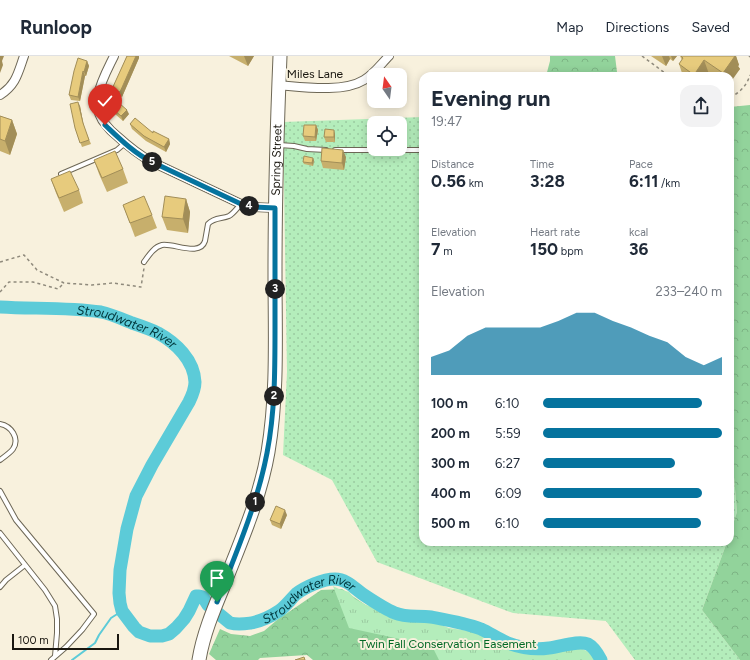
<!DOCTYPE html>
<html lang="en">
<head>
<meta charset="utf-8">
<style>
  body { margin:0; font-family:Figtree,sans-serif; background:#f2f2f3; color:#1f2937; height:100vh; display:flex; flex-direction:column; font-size:15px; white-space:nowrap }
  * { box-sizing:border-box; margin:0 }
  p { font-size:13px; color:#747a83 }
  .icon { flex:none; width:22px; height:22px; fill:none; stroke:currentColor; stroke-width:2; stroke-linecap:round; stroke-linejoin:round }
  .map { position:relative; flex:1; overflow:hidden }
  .details { position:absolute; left:419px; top:16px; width:315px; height:474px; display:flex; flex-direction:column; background:#fff; border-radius:12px; box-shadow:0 2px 10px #0003 }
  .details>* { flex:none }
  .needle { width:26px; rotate:346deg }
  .fabs { position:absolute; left:367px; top:12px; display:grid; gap:8px }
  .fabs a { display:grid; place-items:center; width:40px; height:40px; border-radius:8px; background:#fff; box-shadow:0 2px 10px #0003; font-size:20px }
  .scale { position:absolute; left:12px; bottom:10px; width:107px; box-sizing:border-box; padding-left:4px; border:2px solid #1a1710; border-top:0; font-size:11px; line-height:14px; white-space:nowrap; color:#1a1710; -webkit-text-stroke:3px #f8f1dd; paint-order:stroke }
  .pin { position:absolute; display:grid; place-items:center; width:34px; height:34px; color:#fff; margin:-41px -17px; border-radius:50% 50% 50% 0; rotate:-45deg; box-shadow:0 0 4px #0007 }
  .pin .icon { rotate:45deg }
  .km { position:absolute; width:20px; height:20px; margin:-10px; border-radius:50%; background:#222; color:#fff; font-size:11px; line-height:20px; text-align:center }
  .round { display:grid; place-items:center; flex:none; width:42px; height:42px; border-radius:12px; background:#f2f2f3 }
  .head { display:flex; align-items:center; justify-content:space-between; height:68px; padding:0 12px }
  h1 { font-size:22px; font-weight:700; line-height:30px }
  .figures { display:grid; grid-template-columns:repeat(3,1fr); gap:6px; height:68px; padding:4px 12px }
  .figures div { display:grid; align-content:center }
  .figures b { font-size:17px; font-weight:700 }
  .figures small { font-size:11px; font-weight:400 }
  .figures p { font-size:11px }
  .chart { height:112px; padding:8px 12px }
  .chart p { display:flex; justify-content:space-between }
  .chart svg { width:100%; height:72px; margin-top:4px; fill:#05739e; opacity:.7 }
  ul { padding:0 12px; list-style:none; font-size:13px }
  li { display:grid; grid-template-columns:64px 48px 1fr; align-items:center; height:30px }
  li i { height:10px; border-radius:5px; background:#05739e }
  header { display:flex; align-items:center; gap:24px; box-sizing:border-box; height:56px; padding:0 20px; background:#fff; border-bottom:1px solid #e0e1e3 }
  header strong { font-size:19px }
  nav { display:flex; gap:22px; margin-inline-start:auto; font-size:14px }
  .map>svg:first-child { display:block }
  .grass { fill:url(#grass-dots); fill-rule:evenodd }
  .forest { fill:url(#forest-crowns) }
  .park { fill:url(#park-tufts) }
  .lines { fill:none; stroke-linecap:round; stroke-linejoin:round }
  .stream { stroke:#5ccbd8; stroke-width:2 }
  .river { stroke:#5ccbd8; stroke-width:13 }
  .lane-casing { stroke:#6d6756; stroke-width:6 }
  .street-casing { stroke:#6d6756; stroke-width:10 }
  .primary-casing { stroke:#6d6756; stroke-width:15 }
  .path { stroke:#8f8a7c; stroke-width:1.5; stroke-dasharray:3 3; stroke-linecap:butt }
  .lane { stroke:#fff; stroke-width:4 }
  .street { stroke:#fff; stroke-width:8 }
  .primary { stroke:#fff; stroke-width:13 }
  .wall { fill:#c7af6c }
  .shaded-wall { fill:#a28e58 }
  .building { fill:#e7cb7d; stroke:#a28e58 }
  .route-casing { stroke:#fff; stroke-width:8 }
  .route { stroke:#05739e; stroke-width:5 }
  .labels { text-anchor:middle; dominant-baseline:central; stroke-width:4; stroke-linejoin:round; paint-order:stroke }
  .street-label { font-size:12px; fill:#1a1710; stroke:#f8f1dd }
  .park-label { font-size:12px; fill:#006926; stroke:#f8f1dd }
  .water-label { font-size:13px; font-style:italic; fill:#00373c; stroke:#f8f1dd }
</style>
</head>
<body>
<header>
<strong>Runloop</strong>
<nav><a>Map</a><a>Directions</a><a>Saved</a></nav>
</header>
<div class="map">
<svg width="750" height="604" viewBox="0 0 750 604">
  <defs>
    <pattern id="grass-dots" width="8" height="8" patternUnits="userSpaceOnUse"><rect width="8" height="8" fill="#b4edbb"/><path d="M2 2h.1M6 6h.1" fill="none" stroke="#9acaa0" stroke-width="1.8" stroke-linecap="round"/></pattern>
    <pattern id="forest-crowns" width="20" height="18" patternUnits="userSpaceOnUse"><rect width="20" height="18" fill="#92d39b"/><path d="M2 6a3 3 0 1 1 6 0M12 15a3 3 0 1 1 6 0" fill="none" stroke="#7db484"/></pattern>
    <pattern id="park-tufts" width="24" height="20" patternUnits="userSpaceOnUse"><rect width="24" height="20" fill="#b4edbb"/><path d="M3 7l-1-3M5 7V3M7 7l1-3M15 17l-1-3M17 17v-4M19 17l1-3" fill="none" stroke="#9acaa0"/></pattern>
  </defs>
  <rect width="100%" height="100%" fill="#f8f1dd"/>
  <path class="grass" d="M423 61V486H727L702 554 740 604H635L606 565 513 557 377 506 332 424 283 399 287 316 283 66ZM374 67H400V93H374Z
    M730 375 737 456 730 477Z"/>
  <path class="forest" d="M550 0H615L617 16 618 20H546L550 5Z
    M750 49V604H740L702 554 727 486H730V477L737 456 730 375V51Z
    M342 533 364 548 393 566 528 600 581 592 591 604H313L307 599 260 602 258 604H216L209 598 220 573 231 578 250 580 264 575 277 564 321 534Z"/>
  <path class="park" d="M333 530 339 533 349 536 355 543 366 549 377 552 395 563 403 564 407 563 418 559H421L426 562 428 560 430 559 437 564 441 569 449 572 469 575 487 581 498 588 524 598H535L550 595 568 590 576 591 587 595 591 598 595 604H439L432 590 349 572Z"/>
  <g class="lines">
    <path class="stream" d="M72 604 95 587 99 579 111 562 122 555"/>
    <path class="river" id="s1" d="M0 251C33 253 67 251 101 256 111 258 122 263 132 267 141 270 150 273 158 277 176 287 194 304 195 326 195 333 192 340 189 346L152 409 136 440 127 473 120 514 119 537 120 547 122 555 134 571 139 576 150 580H162L169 578 176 572 184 563 189 555 196 540H199L203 541 208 549 230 567C238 569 244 568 251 567 261 565 270 561 279 555 285 551 290 544 296 538 305 531 323 523 335 523 347 523 355 533 364 539 373 545 385 553 395 557 406 562 419 559 431 561 447 564 465 567 481 573 490 577 498 583 508 587 521 592 535 594 549 592 560 591 578 584 588 588 594 591 598 598 601 604"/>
    <defs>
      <path id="lane" d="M279 89 294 90 307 93 326 94
        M335 94H423
        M61 118 117 94 125 87
        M144 206C149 199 154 191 162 189 174 187 200 201 205 185L208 168C214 161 222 163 229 160 234 157 237 152 241 148
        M0 368C11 370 20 382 13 393 10 397 4 401 0 404
        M0 435 16 464 94 558 82 574 66 591 51 604
        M0 477 45 534 55 550 57 563V577L55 600
        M0 531 6 524 25 509"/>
      <path id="street" d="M114 0C104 21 87 48 106 69 109 73 113 77 117 80 128 90 139 99 152 106L241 148 253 151 275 152
        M278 29C303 31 343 37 364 24 374 18 381 8 389 0
        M0 39C16 29 18 17 24 0"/>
      <g id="primary">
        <path id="s2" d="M199 604C203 579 213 555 223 531 240 487 260 443 268 396 278 337 275 276 275 217 275 144 277 72 280 0"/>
      </g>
    </defs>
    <use href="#lane" class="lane-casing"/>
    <use href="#street" class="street-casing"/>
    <use href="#primary" class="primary-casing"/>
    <path class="path" d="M642 0 669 20
      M749 0 750 1
      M730 41C740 37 747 29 750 19
      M0 206 24 199 37 214 64 227 92 229 113 227 141 231 144 212
      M0 236 9 226H33L58 233 64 227"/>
    <use href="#lane" class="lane"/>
    <use href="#street" class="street"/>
    <use href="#primary" class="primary"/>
  </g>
  <path class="wall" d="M127 0H139V2L122 41 114 37 112 33Z
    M229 0H254L248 10Z
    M651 0H677L673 5 670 3 666 10Z
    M680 0H736L739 9 738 10 740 13 730 20H712L709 18 707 20H683L679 8 682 4Z
    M87 5 89 10 86 20H85L80 45 71 44 69 39Z
    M80 50 84 71 91 88 82 91 75 72Z
    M114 54 129 58 123 65 115 58Z
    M0 60 12 64 17 78 10 99 0 95Z
    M130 68 169 83 170 88 166 96 146 85 132 73Z
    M316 69 318 74 316 85H305L303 80Z
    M335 78V86H326L324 81Z
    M346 101 344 114 323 112 321 105Z
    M94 104 123 113 128 127 107 136 99 118Z
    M314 104 313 110 304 108 303 106Z
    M51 123 79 134 83 147 64 156 56 137Z
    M186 143 190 156 188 177 167 174 162 161Z
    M123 149 152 159 157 172 135 181Z
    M287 459 281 473 272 469 270 464Z"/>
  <path class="shaded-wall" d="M0 0H4L2 5 3 9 0 17Z
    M136 0H139V2L122 41 120 36Z
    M244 0H254L248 10Z
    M662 0H669L670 3 666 10Z
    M671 0H677L673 5Z
    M733 0H736L739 9 738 10 740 13 730 27V20H724L723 17Z
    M704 4 709 18 707 20H695L694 19Z
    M87 5 89 10 86 20 84 16Z
    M83 15 85 20 80 45 78 41Z
    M78 46 80 50 84 72 83 67Z
    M127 54 129 58 123 65 121 60Z
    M12 64 17 78 10 99 5 85Z
    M316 69 318 74 316 85 315 81Z
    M334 74 335 78V86L334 81Z
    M169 83 170 88 166 96 164 91Z
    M343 94 346 101 344 114 342 107Z
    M313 102 314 104 313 110 312 107Z
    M186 143 190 156 188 177 183 163Z
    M285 454 287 459 281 473 280 468Z"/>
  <path class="building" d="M127 0H136L120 36 112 33Z
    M681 0H735L723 17 704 4 694 19 679 8 683 2Z
    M78 2 87 5 84 16 83 15 78 41 69 39 74 15Z
    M78 46 83 67 89 84 80 87 75 72 70 48Z
    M119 47 127 54 121 60 114 54Z
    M0 60 12 64 5 85 0 83Z
    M135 62 153 77V75L169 83 164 91 144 80 130 68Z
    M304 69H316L315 81 303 80Z
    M325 73 334 74V81H324Z
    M322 92 343 94 342 107 321 105Z
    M115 95 123 113 102 122 94 104Z
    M304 100 313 102 312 107 303 106Z
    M70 115 79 134 59 142 51 123Z
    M144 140 152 159 130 167 123 149Z
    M165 140 186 143 183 163 162 161Z
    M276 450 285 454 280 468 270 464Z
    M304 601 305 604H295Z"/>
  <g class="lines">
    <defs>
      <path id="route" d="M105 69C120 83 134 97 152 106L241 148 253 151 275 152C275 192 275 233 275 273 275 314 275 356 267 397 257 449 236 497 217 546"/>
    </defs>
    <use href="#route" class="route-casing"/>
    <use href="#route" class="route"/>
  </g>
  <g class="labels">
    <g class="street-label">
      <text x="315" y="18">Miles Lane</text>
      <text stroke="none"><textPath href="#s2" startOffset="512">Spring Street</textPath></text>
    </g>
    <g class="park-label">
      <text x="448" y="588">Twin Fall Conservation Easement</text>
    </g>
    <g class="water-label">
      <text stroke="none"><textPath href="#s1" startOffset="130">Stroudwater River</textPath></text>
      <text stroke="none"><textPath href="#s1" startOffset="709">Stroudwater River</textPath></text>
    </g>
  </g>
</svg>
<div class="fabs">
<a><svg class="needle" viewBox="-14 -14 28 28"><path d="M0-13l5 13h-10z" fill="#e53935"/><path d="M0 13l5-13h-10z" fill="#747a83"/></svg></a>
<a><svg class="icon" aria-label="locate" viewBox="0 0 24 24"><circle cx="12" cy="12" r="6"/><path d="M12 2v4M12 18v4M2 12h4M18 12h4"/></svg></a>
</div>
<div class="scale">100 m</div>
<div class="pin" style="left:217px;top:546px;background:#1e9e55"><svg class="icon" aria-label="arrive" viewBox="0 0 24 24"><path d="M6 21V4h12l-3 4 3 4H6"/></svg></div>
<div class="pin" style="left:105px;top:69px;background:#d93025"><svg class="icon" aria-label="check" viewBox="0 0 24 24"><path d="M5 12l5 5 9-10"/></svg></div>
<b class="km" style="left:255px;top:446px">1</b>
<b class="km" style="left:274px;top:340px">2</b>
<b class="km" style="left:275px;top:233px">3</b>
<b class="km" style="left:249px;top:150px">4</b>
<b class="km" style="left:152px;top:106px">5</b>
<section class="details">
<div class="head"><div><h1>Evening run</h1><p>19:47</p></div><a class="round"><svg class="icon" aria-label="share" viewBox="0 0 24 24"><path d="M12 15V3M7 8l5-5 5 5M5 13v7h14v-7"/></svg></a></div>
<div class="figures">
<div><p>Distance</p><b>0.56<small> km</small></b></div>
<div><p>Time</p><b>3:28</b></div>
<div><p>Pace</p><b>6:11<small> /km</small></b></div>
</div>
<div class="figures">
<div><p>Elevation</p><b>7<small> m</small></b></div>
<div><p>Heart rate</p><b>150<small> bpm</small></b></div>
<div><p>kcal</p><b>36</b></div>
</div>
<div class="chart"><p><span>Elevation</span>233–240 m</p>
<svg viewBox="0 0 160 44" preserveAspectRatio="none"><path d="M0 44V33L10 29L20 20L30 15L40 15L50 15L60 15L70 11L80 6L90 6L100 11L110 15L120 20L130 24L140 33L150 38L160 33V44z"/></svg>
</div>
<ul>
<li><b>100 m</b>6:10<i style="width:89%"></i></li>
<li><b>200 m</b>5:59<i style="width:100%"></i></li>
<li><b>300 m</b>6:27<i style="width:74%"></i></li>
<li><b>400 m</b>6:09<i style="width:89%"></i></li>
<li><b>500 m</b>6:10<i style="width:88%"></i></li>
</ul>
</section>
</div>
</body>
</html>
